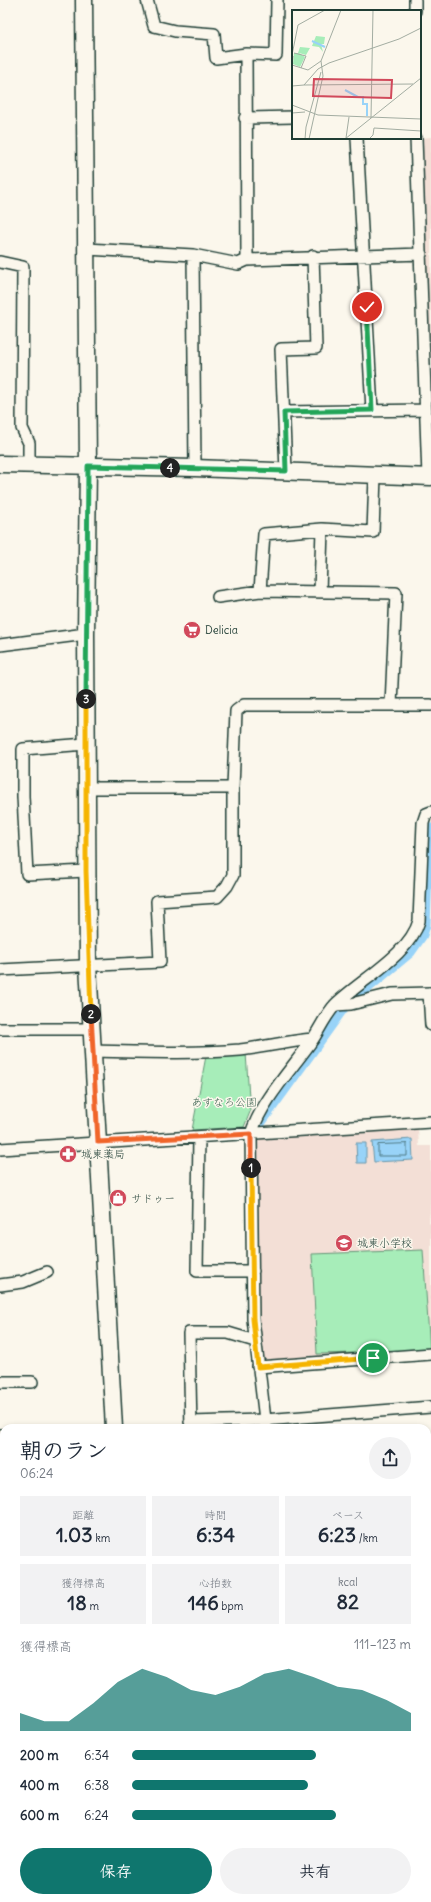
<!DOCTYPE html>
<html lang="ja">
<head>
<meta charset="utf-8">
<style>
  body { margin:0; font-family:Delius,"Klee One",sans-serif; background:#f2f2f3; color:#1f2937; height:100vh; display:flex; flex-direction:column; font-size:15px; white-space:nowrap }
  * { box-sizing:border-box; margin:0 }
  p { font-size:13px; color:#747a83 }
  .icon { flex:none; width:22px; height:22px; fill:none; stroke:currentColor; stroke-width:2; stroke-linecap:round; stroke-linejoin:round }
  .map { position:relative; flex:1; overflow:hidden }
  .sheet { position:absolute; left:0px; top:1424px; width:431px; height:478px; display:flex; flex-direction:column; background:#fff; border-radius:12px 12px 0 0; box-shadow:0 2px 6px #0003 }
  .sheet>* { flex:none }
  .pin { position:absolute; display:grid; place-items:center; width:34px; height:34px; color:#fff; margin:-17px; border:2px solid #fff; border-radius:50%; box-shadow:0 1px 4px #0007 }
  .km { position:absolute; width:20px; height:20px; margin:-10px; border-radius:50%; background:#222; color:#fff; font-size:11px; line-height:20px; text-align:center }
  .round { display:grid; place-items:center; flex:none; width:42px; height:42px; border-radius:21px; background:#f2f2f3 }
  .head { display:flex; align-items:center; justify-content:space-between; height:68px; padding:0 20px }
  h1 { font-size:22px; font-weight:700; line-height:30px }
  .stats { display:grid; grid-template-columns:repeat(3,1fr); gap:6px; height:68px; padding:4px 20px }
  .stats div { display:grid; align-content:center; border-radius:0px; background:#f2f2f3; text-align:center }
  .stats b { font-size:20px; font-weight:700 }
  .stats small { font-size:11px; font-weight:400 }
  .stats p { font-size:11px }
  .chart { height:112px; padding:8px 20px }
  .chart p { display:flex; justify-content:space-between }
  .chart svg { width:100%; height:72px; margin-top:4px; fill:#0f766e; opacity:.7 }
  .action { display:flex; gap:8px; margin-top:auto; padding:8px 20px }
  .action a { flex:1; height:46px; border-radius:24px; background:#0f766e; color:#fff; font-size:16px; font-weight:700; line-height:46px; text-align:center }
  .action a+a { background:#f2f2f3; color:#1f2937 }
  ul { padding:0 20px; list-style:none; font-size:13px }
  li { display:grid; grid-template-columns:64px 48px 1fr; align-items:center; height:30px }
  li i { height:10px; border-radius:5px; background:#0f766e }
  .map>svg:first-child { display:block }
  .built { fill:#f3dfd6 }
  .green { fill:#a7edb9; stroke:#639576 }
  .water { fill:#98d3f8; stroke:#6897aa }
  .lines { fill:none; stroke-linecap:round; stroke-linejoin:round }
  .shore { stroke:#4f7982; stroke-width:1 }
  .canal { stroke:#98d3f8; stroke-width:11 }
  .street-casing { stroke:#1f3d34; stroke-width:14 }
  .secondary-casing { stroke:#1f3d34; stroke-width:19 }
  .street { stroke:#fbf7ec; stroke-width:11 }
  .secondary { stroke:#fbf7ec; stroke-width:16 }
  .split-1-casing { stroke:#fff; stroke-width:8 }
  .split-2-casing { stroke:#fff; stroke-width:8 }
  .split-3-casing { stroke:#fff; stroke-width:8 }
  .split-4-casing { stroke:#fff; stroke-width:8 }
  .split-5-casing { stroke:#fff; stroke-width:8 }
  .split-1 { stroke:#f5b400; stroke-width:5 }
  .split-2 { stroke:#f0652b; stroke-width:5 }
  .split-3 { stroke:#f5b400; stroke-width:5 }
  .split-4 { stroke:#22a559; stroke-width:5 }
  .split-5 { stroke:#22a559; stroke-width:5 }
  .labels { text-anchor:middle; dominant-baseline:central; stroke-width:3; stroke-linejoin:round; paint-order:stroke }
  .poi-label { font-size:11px; fill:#1f3d34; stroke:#fbf7ec; text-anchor:start }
  .park-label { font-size:11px; fill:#3a604f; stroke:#fbf7ec }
  .inset-river { fill:none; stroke:#98d3f8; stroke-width:2 }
  .inset-road { fill:none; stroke:#a3ada2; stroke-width:1 }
  .view { fill:#d1495b; fill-opacity:0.15; stroke:#d1495b; stroke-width:2 }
  .inset-edge { fill:none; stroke:#1f3d34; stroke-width:2 }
</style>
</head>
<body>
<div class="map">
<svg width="431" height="1902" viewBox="0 0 431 1902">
  <rect width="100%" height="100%" fill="#fbf7ec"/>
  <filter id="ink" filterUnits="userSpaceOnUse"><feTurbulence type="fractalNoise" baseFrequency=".025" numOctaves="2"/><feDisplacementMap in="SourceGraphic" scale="8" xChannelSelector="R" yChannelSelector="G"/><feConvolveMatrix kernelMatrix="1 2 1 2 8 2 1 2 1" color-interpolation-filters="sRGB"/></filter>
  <g filter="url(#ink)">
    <path class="built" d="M431 137V394H429L421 138Z
      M418 1128 419 1146H431V1200L429 1223 431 1224V1352L263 1362 257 1314 256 1144 260 1139Z"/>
    <path class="green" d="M246 1053 250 1112 244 1127 192 1130 206 1056Z
      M423 1250 430 1351 317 1354 312 1254Z"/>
    <path class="water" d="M412 1139 413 1160 374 1162 372 1142Z
      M356 1143H366V1163H357Z"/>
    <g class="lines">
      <path class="shore" d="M407 1144V1156H378V1145Z"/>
      <path class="canal" d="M258 1126 343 1008 410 952 422 935 425 925 428 847 431 829"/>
      <defs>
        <path id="street" d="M147 0 154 26 175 31 214 34 216 58 246 54 276 55 277 0
          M415 0V11
          M246 54 247 260
          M245 118 293 117
          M357 138 372 410
          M416 138 428 477
          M87 249 193 255 238 264 247 260 421 254
          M193 255 195 468
          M0 262 23 267 22 428 29 443V465
          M284 412 426 410
          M286 471 281 349 316 348 313 256
          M260 591 264 534 322 529 373 532 375 476
          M320 592 322 529
          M218 597 260 591 396 593 391 705
          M0 645 86 634
          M86 744 23 749V796L27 874 86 871
          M86 788H233
          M0 970 160 962 157 901 217 897 227 886 233 875V788L236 711 244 705H431
          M429 993 431 1025
          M335 1005 351 1004 392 994 431 993
          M0 1029H92
          M93 1051C142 1052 191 1054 240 1050 265 1047 289 1041 313 1039
          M199 1137 197 1271H253
          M0 1149 431 1122
          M0 1285 23 1282 47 1272
          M258 1367 431 1354
          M0 1382H32
          M190 1422 264 1420 431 1407
          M191 1428 189 1333H228L255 1341
          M266 1428 253 1319 251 1134C262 1100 292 1069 313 1039 320 1028 327 1013 336 1004 362 979 410 954 419 921L423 823 426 814 431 812
          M0 1435H4
          M427 1504H431
          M0 1515 4 1514
          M427 1566 431 1554
          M0 1606H4
          M427 1789 431 1771
          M428 1882 429 1871 431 1869
          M300 1902 302 1898"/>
        <path id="secondary" d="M84 0 88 466 86 634 88 965 114 1428
          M0 464 195 468 431 477
          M0 1694 4 1695
          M427 1789 431 1790
          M0 1812 4 1814
          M0 1828 4 1830
          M427 1882 431 1883
          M145 1898 146 1902
          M424 1898 431 1899"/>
      </defs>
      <use href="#street" class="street-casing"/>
      <use href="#secondary" class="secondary-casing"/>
      <use href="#street" class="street"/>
      <use href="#secondary" class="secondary"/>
    </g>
  </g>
  <g class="lines" filter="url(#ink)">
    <defs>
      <path id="split-1" d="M251 1168 253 1319 258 1367 373 1358"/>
      <path id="split-2" d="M91 1014 98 1142 251 1134V1168"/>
      <path id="split-3" d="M86 699V871L91 1014"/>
      <path id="split-4" d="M86 699 88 466 170 468"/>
      <path id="split-5" d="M170 468 286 471 284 412 372 410 367 307"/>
    </defs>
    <use href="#split-1" class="split-1-casing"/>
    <use href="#split-2" class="split-2-casing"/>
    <use href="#split-3" class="split-3-casing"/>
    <use href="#split-4" class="split-4-casing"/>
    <use href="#split-5" class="split-5-casing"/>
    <use href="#split-1" class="split-1"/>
    <use href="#split-2" class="split-2"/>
    <use href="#split-3" class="split-3"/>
    <use href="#split-4" class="split-4"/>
    <use href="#split-5" class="split-5"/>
  </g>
  <defs>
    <symbol id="supermarket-disc" viewBox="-11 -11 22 22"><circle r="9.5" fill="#d1495b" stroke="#fbf7ec"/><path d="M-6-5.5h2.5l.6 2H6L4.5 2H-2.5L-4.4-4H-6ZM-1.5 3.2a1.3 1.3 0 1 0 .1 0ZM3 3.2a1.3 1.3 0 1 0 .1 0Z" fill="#fff"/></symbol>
    <symbol id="pharmacy-disc" viewBox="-11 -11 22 22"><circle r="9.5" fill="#d1495b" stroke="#fbf7ec"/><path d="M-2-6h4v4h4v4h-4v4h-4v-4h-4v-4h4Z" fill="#fff"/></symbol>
    <symbol id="shop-disc" viewBox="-11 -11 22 22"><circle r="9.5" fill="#d1495b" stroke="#fbf7ec"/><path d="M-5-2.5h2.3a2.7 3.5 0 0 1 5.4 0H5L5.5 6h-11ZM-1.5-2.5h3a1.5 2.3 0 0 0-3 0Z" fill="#fff"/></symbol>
    <symbol id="school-disc" viewBox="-11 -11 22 22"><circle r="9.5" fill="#d1495b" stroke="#fbf7ec"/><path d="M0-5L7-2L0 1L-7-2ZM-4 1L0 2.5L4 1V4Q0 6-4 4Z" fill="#fff"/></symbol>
  </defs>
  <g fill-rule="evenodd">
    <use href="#supermarket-disc" x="182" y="620" width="20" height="20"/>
    <use href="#pharmacy-disc" x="58" y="1144" width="20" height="20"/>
    <use href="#shop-disc" x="108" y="1188" width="20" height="20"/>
    <use href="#school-disc" x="334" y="1233" width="20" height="20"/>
  </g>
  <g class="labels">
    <g class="poi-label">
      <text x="205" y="630">Delicia</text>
      <text x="81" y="1154">城東薬局</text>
      <text x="131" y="1198">サドゥー</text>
      <text x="357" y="1243">城東小学校</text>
    </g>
    <g class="park-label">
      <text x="224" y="1102">あすなろ公園</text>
    </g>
  </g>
  <g transform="translate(292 10)">
    <rect width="129" height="129" fill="#fbf7ec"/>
    <path d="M24 26 33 27 32 34H29L31 42 27 37 20 36ZM8 37 18 38 14 45 7 43 13 47 8 57 1 54 2 43H6Z" fill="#a7edb9"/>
    <path class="inset-river" d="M20 31 33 37M53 80 66 87M66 87H71V94H75V106"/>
    <path class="inset-road" d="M2 43 14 46 9 58M0 45 6 15 33 0M1 46 0 55 16 60 29 51M12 75 121 74M0 76 12 75 26 59 37 53 107 29 129 18M0 95 26 105 129 109M0 103 13 102M79 108 81 0M54 128 57 107M13 129 14 117 29 62M17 129 31 66 29 51 49 0M53 129 129 68M77 129 81 125 82 118 129 121"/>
    <path class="view" d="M22 69 100 70 99 88 21 86Z"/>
    <rect width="129" height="129" class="inset-edge"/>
  </g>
</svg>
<div class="pin" style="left:373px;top:1358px;background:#1e9e55"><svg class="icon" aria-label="arrive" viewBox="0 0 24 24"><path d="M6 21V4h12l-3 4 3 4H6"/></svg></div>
<div class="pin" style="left:367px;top:307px;background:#d93025"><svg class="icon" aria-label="check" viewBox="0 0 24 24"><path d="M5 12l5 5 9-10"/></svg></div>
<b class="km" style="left:251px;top:1168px">1</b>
<b class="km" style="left:91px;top:1014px">2</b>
<b class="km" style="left:86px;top:699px">3</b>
<b class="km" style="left:170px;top:468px">4</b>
<section class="sheet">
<div class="head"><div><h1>朝のラン</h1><p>06:24</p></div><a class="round"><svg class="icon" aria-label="share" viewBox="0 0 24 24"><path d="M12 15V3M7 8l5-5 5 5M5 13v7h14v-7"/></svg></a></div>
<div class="stats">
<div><p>距離</p><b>1.03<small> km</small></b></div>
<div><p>時間</p><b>6:34</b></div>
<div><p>ペース</p><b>6:23<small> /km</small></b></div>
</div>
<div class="stats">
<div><p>獲得標高</p><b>18<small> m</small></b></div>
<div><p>心拍数</p><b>146<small> bpm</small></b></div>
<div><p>kcal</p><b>82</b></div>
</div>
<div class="chart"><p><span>獲得標高</span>111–123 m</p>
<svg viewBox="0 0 160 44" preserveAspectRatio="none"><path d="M0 44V33L10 38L20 38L30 27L40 14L50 6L60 11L70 19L80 22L90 17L100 9L110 6L120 11L130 17L140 19L150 25L160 33V44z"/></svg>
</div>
<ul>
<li><b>200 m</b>6:34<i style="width:66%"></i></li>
<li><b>400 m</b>6:38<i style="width:63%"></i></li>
<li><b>600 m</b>6:24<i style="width:73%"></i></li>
</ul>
<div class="action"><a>保存</a><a>共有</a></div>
</section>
</div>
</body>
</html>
